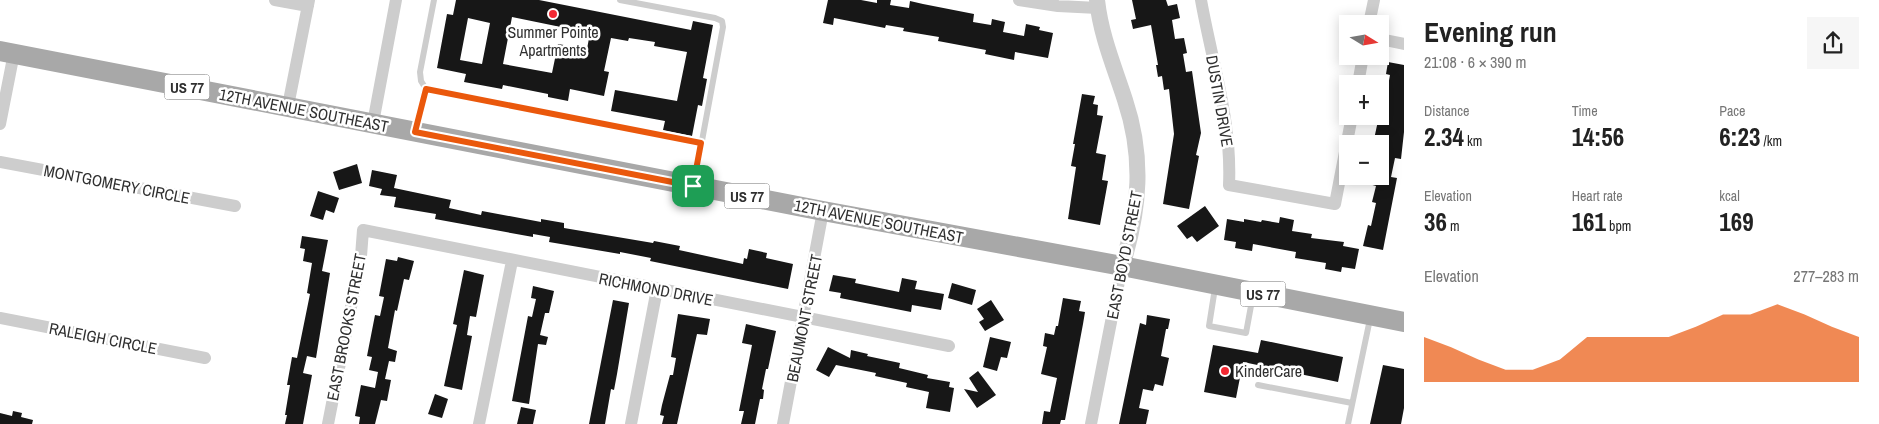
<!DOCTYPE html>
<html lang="en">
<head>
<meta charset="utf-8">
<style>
  body { margin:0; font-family:"Archivo Narrow",sans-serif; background:#f6f6f6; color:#222; height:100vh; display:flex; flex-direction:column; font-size:19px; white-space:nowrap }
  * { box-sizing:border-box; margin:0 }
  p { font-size:16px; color:#767676 }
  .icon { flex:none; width:28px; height:28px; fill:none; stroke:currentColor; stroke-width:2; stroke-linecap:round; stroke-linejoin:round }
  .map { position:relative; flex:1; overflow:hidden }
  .drawer { display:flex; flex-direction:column; background:#fff; width:475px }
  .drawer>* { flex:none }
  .needle { width:32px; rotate:101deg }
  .fabs { position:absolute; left:1339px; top:15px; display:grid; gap:10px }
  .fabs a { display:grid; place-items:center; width:50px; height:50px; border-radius:0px; background:#fff; box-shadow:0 2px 12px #0003; font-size:25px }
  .pin { position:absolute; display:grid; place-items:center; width:42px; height:42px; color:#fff; margin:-21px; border-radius:10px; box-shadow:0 2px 8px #0006 }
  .round { display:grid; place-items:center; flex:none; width:52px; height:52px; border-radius:0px; background:#f6f6f6 }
  .headline { display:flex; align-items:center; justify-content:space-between; height:85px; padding:0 20px }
  h1 { font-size:28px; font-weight:700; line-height:38px }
  .metrics { display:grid; grid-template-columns:repeat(3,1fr); gap:8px; height:85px; padding:5px 20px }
  .metrics div { display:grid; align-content:center }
  .metrics b { font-size:25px; font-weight:700 }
  .metrics small { font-size:14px; font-weight:400 }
  .metrics p { font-size:14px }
  .chart { height:140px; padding:10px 20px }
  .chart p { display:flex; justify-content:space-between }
  .chart svg { width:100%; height:90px; margin-top:5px; fill:#ea580c; opacity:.7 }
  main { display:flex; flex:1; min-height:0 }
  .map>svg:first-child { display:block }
  .building { fill:#171717; fill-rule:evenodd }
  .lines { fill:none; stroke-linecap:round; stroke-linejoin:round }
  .service { stroke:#cdcdcd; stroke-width:6 }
  .minor { stroke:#cdcdcd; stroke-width:12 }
  .tertiary { stroke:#cdcdcd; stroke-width:16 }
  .primary { stroke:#a8a8a8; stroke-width:20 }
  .route-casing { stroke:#fff; stroke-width:10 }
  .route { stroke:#ea580c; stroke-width:6 }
  .poi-dot { fill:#f22832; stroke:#fff; stroke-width:2 }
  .labels { text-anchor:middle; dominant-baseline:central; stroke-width:5; stroke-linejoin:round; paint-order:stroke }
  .shield { fill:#fff; stroke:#6e6e6e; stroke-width:1 }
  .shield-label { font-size:15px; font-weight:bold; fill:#303030 }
  .poi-label { font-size:16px; fill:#303030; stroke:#fff }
  .street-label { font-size:16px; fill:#303030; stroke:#fff }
</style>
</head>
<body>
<main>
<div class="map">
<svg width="1404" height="424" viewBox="0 0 1404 424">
  <rect width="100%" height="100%" fill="#fff"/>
  <path class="building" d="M456 0H539L691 30 693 21 713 25 703 78 707 79 702 106 698 105 692 136 663 130 665 121 611 111 615 90 677 101 687 52 654 46 655 42 629 38 628 41 611 38 604 71 609 72 604 96 570 89 568 101 548 97V94L503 85 502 89 464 82 466 74 437 68 447 14 453 15ZM512 17 590 33 587 49 558 44 552 73 503 64ZM468 18 490 23 482 64 460 60Z
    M828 0H861L877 3V0H891L890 5 909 8 910 1 923 4 974 14 973 22 991 25 992 19 1005 22 1003 32 1024 36 1026 24 1040 27 1039 30 1053 33 1048 58 1015 52 1014 60 985 54 986 50 938 41 939 37 903 31 904 28 886 25 885 28 834 18 833 25 823 23Z
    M1132 0H1166L1168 6 1177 4 1180 18 1172 20 1175 39 1184 38 1187 53 1183 54 1186 72 1192 71 1201 133 1196 155 1199 156 1189 209 1163 204 1174 134 1169 89 1164 90 1162 76 1158 77 1156 65H1158L1151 25 1133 29 1131 20 1136 19Z
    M1388 62 1404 65V132L1401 159 1395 158 1391 177 1397 178 1383 250 1363 246 1368 225 1371 226 1376 203 1372 202 1376 186 1369 184 1371 176H1380V144H1373L1379 116H1384L1389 92H1387L1390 75 1386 74Z
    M1082 94 1095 96 1093 104 1098 105 1097 115 1103 116 1096 153 1106 155 1102 180 1108 181 1100 225 1068 219 1076 167 1071 166 1075 144H1073Z
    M357 164 362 183 339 190 333 172Z
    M372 170 397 175 394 188 451 200 449 208 481 215 482 211 541 222V219L564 223V228L653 243 654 241 680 246 679 250 743 264 744 258 747 259 749 249 767 253 766 258 793 264 788 289 650 261 651 258 620 252V254L549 242 550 237 533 234V237L435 219 436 214 394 207 396 197 380 195 382 189 369 186Z
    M318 191 339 198 334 213 326 210 323 220 310 216Z
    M1205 206 1219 226 1197 242 1192 236 1187 239 1177 226Z
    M1280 217 1294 220 1292 231 1312 234 1311 238 1344 242 1343 246 1359 249 1355 269 1342 267 1341 272 1325 269 1326 263 1295 258 1296 252 1253 244 1252 251 1235 248 1236 242 1224 240 1227 219 1244 222V219L1261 222 1262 220 1279 223Z
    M302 236 328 240 322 271 330 273 316 358 307 356 303 373 312 375 303 424H285L287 415H285L290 385H287L292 357 297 358 310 294 307 293 312 263 303 261 305 249 300 248Z
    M398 257 414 261 409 280 404 279 397 311 395 310 388 348 397 351 395 362 389 361 385 379 391 380 387 401 381 400 375 424H359L360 417 355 416 361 385 375 388 378 372 369 370 372 357 367 356 375 315 380 316 384 297 379 296 386 259 397 261Z
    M464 270 484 275 476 317 470 316 467 335 472 336 462 390 444 386 457 325 453 324Z
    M833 275 856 279 855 283 899 292 902 278 917 281 915 289 944 294 941 310 912 305 911 312 840 298 841 293 829 291Z
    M952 283 976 290 972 305 948 298Z
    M533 286 554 291 549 313H545L540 335 548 337 546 345 538 344 529 404 512 401 528 316 532 317 536 299 531 298Z
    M1063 298 1081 301 1079 311 1085 312 1083 324 1065 420H1061L1060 424H1042L1044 411 1050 412 1057 378 1041 374 1047 347 1043 346 1045 333 1054 335 1056 326H1058Z
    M613 300 629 303 617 374 614 390 611 389 605 424H589Z
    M991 300 1004 320 985 331 979 322 984 319 977 309Z
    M678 314 710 319 707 335 697 334 677 424H662L664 416 660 415 662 405 670 375H673L676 358 671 357Z
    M1147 315 1170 319 1168 329H1166L1161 356 1169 358 1163 386 1155 384 1153 391 1143 389 1139 408 1149 410 1146 424H1119L1140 323 1146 325Z
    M746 324 776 331 768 369H766L762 389 764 390 763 399H760L755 424H741L744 411H739L752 345 742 343Z
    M990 337 1011 342 1007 358 1001 357 997 371 983 367Z
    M1261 340 1343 357 1338 382 1243 362 1236 398 1204 392 1213 345 1258 353Z
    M828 347 850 358 851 350 868 354 867 356 900 363 899 368 928 375 927 378 950 382 949 387 954 388 950 412 926 408 929 392 906 387 907 383 875 376 876 373 836 365 829 377 816 370Z
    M1383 365 1404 369V408L1401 424H1370Z
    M978 371 996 395 977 408 964 389 978 392 969 378Z
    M435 394 448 399 442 418 428 414Z
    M521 407 536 410 533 424H517Z
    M13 411 22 413 21 417 33 420 32 424H0V413L12 416Z"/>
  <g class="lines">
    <path class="service" d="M434 0 420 72 421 81 426 89 701 143
      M620 0 715 18 722 21 723 27 694 184
      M416 129 426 89
      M1215 288 1209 326 1246 333 1253 295
      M1258 385 1352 403
      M1348 424 1370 319"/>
    <path class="minor" d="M275 0 308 6
      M1019 0 1058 6 1098 8
      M1201 0C1212 62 1232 121 1229 185L1335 204 1352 116
      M1369 24 1374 0
      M1380 39 1404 44
      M1358 84 1363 56
      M288 106 309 0
      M373 123 396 0
      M0 124 14 53
      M0 162 235 206
      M0 318 205 358
      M328 424 361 256 363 230 949 346
      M479 424 512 261
      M631 424 657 289
      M783 424 823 211
      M1091 424 1122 266"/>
    <path class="tertiary" d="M1097 0C1101 36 1114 66 1125 100 1144 157 1140 209 1122 266"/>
    <path class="primary" d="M0 51 823 211 1122 266 1404 322"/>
  </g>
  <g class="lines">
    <defs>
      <path id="route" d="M426 89 701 143 693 186 415 132Z"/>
    </defs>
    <use href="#route" class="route-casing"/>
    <use href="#route" class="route"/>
  </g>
  <g class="poi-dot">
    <circle cx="553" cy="14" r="5"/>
    <circle cx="1225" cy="371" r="5"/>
  </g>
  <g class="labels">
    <g class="shield">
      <rect x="164.5" y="74.5" width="45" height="25" rx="4"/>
      <rect x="724.5" y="183.5" width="45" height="25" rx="4"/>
      <rect x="1240.5" y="281.5" width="45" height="25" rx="4"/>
    </g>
    <g class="shield-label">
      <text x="187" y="87">US 77</text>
      <text x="747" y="196">US 77</text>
      <text x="1263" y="294">US 77</text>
    </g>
    <g class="poi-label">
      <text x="553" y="32">Summer Pointe<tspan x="553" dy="18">Apartments</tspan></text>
      <text x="1235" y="371" text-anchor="start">KinderCare</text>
    </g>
    <g class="street-label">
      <text transform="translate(1220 101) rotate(80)">DUSTIN DRIVE</text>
      <text transform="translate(304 110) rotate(11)">12TH AVENUE SOUTHEAST</text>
      <text transform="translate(117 184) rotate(11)">MONTGOMERY CIRCLE</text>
      <text transform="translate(879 221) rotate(11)">12TH AVENUE SOUTHEAST</text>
      <text transform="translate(1124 255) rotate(-79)">EAST BOYD STREET</text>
      <text transform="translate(656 289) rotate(11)">RICHMOND DRIVE</text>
      <text transform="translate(804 318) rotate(-79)">BEAUMONT STREET</text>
      <text transform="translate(346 327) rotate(-79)">EAST BROOKS STREET</text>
      <text transform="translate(103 338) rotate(11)">RALEIGH CIRCLE</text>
    </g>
  </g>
</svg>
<div class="fabs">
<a><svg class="needle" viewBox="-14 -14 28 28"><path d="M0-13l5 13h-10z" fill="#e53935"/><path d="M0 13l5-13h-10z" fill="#767676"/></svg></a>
<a>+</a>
<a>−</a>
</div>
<div class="pin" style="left:693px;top:186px;background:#1e9e55"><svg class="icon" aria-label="arrive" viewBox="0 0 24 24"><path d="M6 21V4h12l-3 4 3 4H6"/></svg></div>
</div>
<section class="drawer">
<div class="headline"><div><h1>Evening run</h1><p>21:08 · 6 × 390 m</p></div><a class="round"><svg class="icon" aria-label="share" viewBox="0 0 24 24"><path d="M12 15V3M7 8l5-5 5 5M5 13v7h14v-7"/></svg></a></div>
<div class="metrics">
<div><p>Distance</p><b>2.34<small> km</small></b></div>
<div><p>Time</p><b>14:56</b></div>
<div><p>Pace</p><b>6:23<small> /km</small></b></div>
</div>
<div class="metrics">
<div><p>Elevation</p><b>36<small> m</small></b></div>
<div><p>Heart rate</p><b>161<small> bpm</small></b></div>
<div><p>kcal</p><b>169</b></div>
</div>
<div class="chart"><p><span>Elevation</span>277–283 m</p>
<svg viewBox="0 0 160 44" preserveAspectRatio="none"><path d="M0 44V22L10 27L20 33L30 38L40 38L50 33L60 22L70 22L80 22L90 22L100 17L110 11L120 11L130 6L140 11L150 17L160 22V44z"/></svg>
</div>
</section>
</main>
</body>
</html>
